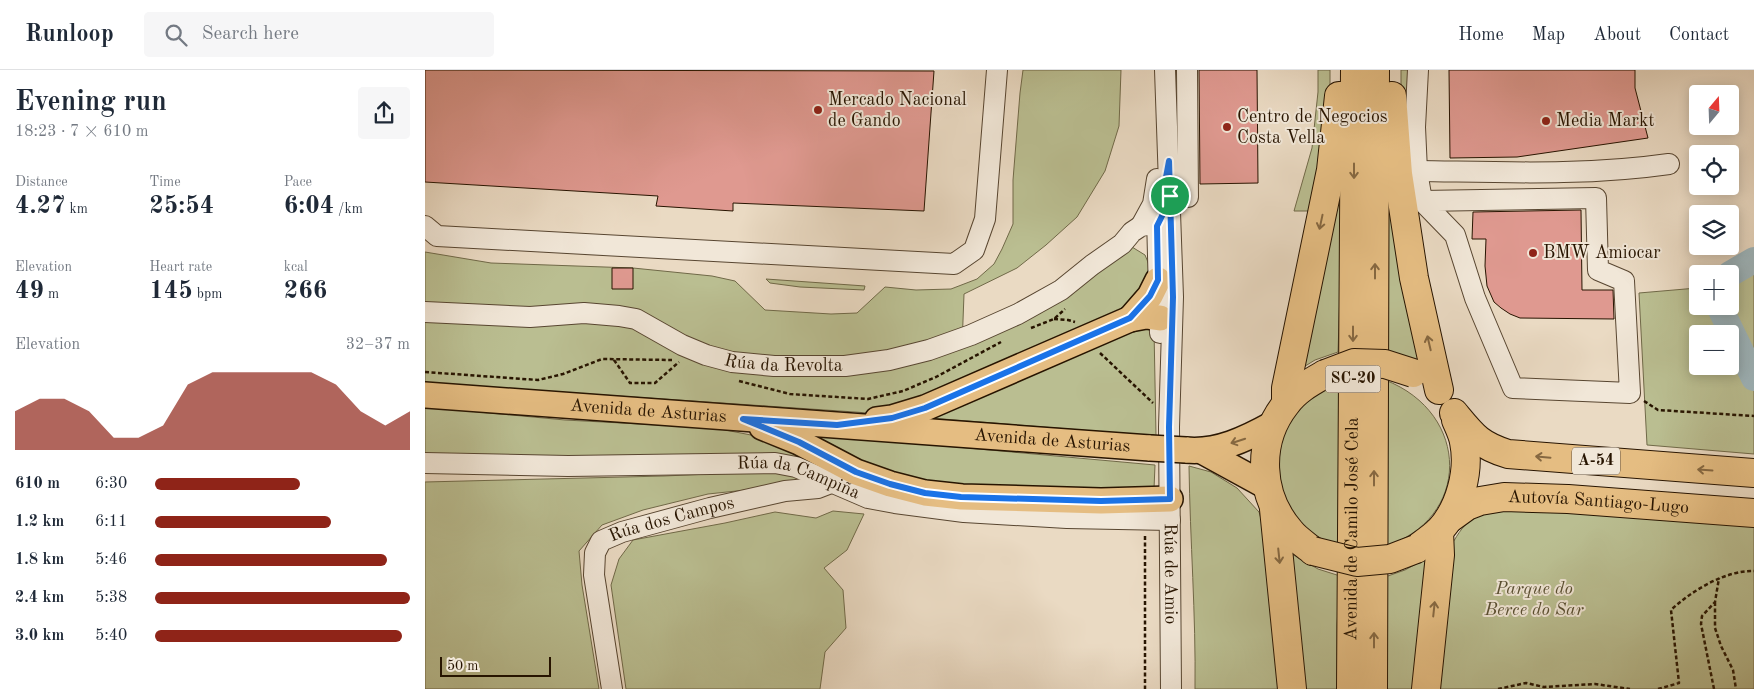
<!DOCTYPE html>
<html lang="en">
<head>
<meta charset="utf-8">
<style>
  body { margin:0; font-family:"Old Standard TT",serif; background:#f6f6f7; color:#1f2937; height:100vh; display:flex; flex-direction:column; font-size:19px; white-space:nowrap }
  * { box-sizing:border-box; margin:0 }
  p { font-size:16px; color:#747a83 }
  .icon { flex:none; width:28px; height:28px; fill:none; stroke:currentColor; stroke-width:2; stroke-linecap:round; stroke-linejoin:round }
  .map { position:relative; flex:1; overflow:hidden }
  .panel { display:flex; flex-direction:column; background:#fff; width:425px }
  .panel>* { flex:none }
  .needle { width:32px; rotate:19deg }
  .fabs { position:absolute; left:1264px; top:15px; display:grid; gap:10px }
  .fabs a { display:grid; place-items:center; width:50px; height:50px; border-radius:5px; background:#fff; box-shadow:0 2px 12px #0003; font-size:25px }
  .scale { position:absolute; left:15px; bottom:12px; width:111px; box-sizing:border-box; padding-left:5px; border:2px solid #271400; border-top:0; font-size:14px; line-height:18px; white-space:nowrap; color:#271400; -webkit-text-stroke:4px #f1e7d8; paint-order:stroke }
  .pin { position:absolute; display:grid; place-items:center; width:42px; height:42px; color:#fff; margin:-21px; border:2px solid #fff; border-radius:50%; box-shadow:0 1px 5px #0007 }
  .round { display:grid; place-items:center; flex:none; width:52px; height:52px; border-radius:5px; background:#f6f6f7 }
  .headline { display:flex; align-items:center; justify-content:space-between; height:85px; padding:0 15px }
  h1 { font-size:28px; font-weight:600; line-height:38px }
  .metrics { display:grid; grid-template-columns:repeat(3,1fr); gap:8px; height:85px; padding:5px 15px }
  .metrics div { display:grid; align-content:center }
  .metrics b { font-size:25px; font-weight:600 }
  .metrics small { font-size:14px; font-weight:400 }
  .metrics p { font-size:14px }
  .chart { height:140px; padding:10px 15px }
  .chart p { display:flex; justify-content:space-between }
  .chart svg { width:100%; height:90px; margin-top:5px; fill:#8f2418; opacity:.7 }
  ul { padding:0 15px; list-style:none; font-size:16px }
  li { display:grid; grid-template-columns:80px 60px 1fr; align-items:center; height:38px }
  li i { height:12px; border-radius:6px; background:#8f2418 }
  header { display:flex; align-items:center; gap:30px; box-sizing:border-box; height:70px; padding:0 25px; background:#fff; border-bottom:1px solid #e0e1e3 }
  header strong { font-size:24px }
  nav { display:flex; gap:28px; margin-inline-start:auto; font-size:18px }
  .search { width:350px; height:45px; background:#f6f6f7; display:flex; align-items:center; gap:12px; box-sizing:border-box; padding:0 18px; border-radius:5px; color:#747a83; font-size:19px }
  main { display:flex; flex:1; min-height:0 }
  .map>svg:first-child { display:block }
  .green { fill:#babe91; stroke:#706948; fill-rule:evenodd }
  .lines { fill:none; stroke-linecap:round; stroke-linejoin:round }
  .river { stroke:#9eb7bf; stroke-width:26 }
  .building { fill:#df9990; stroke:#271400 }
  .minor-casing { stroke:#584631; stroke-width:22 }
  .major-casing { stroke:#271400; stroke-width:28 }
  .highway-casing { stroke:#271400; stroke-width:30 }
  .path { stroke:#271400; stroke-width:2.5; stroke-dasharray:4 2.5; stroke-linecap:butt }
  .minor { stroke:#f1e7d8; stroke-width:20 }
  .major { stroke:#e5bd82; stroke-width:25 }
  .highway { stroke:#e5bd82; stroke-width:28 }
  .major-bridge-casing { stroke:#271400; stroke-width:28; stroke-linecap:butt }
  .highway-bridge-casing { stroke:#271400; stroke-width:30; stroke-linecap:butt }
  .major-bridge { stroke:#e5bd82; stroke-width:25 }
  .highway-bridge { stroke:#e5bd82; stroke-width:28 }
  .oneway { stroke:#866841 }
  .route-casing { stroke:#fff; stroke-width:10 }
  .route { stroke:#1a73e8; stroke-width:6 }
  .poi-dot { fill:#8f2418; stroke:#f1e7d8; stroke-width:2 }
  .labels { text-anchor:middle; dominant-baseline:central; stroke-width:4; stroke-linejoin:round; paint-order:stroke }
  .shield { fill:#f1e7d8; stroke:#645341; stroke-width:1 }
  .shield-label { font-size:16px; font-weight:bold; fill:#271400 }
  .poi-label { font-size:18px; fill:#271400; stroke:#f1e7d8; text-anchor:start }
  .street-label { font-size:18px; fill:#271400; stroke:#f1e7d8 }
  .park-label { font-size:18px; font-style:italic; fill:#5a5033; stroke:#f1e7d8 }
</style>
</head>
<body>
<header>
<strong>Runloop</strong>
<div class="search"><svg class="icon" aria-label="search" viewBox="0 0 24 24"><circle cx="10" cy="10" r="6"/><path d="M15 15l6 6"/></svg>Search here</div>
<nav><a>Home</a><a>Map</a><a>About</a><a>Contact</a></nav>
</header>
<main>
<section class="panel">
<div class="headline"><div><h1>Evening run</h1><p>18:23 · 7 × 610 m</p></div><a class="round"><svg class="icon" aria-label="share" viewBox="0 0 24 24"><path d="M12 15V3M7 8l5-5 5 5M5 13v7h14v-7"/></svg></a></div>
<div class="metrics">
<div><p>Distance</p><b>4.27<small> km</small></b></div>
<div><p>Time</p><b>25:54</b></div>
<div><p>Pace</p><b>6:04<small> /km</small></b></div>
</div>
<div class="metrics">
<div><p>Elevation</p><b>49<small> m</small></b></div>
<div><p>Heart rate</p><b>145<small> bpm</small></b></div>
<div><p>kcal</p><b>266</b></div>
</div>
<div class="chart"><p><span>Elevation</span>32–37 m</p>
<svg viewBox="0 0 160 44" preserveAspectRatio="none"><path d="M0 44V25L10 19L20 19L30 25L40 38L50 38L60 32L70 12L80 6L90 6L100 6L110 6L120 6L130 12L140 25L150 32L160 25V44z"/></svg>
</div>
<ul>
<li><b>610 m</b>6:30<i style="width:57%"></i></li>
<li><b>1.2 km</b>6:11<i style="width:69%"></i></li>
<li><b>1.8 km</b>5:46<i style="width:91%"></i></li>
<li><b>2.4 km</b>5:38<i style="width:100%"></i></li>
<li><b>3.0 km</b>5:40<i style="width:97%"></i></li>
</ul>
</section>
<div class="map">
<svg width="1329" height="619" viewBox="0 0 1329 619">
  <rect width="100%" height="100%" fill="#eadac3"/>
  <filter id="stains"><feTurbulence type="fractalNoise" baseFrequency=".004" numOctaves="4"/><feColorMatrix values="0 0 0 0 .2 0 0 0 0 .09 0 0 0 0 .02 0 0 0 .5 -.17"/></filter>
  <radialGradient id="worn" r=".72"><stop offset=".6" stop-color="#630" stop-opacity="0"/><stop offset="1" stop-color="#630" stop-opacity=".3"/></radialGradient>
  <path class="green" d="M598 0H696L694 56 680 101 652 147 621 175 592 198 539 224 537 277 674 199 707 177 720 185 725 197 729 259 731 366 430 342 0 313V182L66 193 208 198 287 206 310 211 340 240 406 244 432 243 460 217 491 220 526 219 552 209 569 194 577 179 588 154V110L595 23Z
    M893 0H905V26L885 141H869L887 78 893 22Z
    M976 0H985L982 55 976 20Z
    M919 100 913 282 890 290 877 298Z
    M963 119 1000 296 959 282Z
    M1329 190V384L1222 375 1214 223 1272 218V236H1305V204ZM1272 264H1305V296H1272Z
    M341 209 440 216 439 220 375 217 345 213Z
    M918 308 913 476C900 471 887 465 877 455 868 446 855 419 853 407 851 383 859 353 876 335 888 323 903 315 918 308Z
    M960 310C1046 343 1047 450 958 477Z
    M0 337 140 350 290 358 331 366 432 408 387 398 0 389Z
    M377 363 730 395 729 419H541L473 408Z
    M764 396 786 402 812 418 834 442 841 465 853 619H770C771 545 765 470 764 396Z
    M353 401 387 413 283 424 218 440 177 455 154 481 157 515 174 619H0V412L239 406Z
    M1080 438 1329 456V619H1010L1026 476C1042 447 1049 446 1080 438Z
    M408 441 439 444 422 480 399 498 418 520 421 558 400 582 395 619H201L186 515 194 489 208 470 300 453 350 442 391 448Z
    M865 483 893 499 915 506 912 555V619H880Z
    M1002 488 990 619H957L960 507 980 500Z"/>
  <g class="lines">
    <path class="river" d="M1305 204 1329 190
      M1294 236 1329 308"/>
  </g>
  <path class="building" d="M0 0 509 1 499 141 308 133V141L231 136 233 126 0 112Z
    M774 0H832L833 113 775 114Z
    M1024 0H1210V18L1223 68 1092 87 1025 88Z
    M1156 140 1157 220H1188L1189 249 1095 248 1085 244 1076 238 1069 232 1062 216 1060 196 1061 169H1047L1048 142Z
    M187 198H208V219H187Z"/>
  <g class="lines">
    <defs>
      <g id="minor">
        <path id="s1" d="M740 0 748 227 744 357 746 619"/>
        <path d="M762 0 763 127"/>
        <path d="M993 0 990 57 992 101 997 131 1030 165 1050 228 1088 318 1205 323 1199 211 1173 200 1171 128 997 131"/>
        <path d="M992 101C1076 102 1161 106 1244 94"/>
        <path d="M732 147 735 263"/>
        <path d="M0 156 12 166 529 194 549 180 560 149 572 0"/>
        <path d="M716 156 728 134 732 109"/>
        <path id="s2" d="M0 242 105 247 159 243 194 246 211 249 257 275 281 285 307 292 349 296H420L464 290 504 280 546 265 593 244 636 220 667 195 697 174 707 162 716 156 729 154 732 156"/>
        <path id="s3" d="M0 393 143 396 350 393 371 397 443 428 470 433 539 442 642 448 745 450"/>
        <path id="s4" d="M187 619 169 505 170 483 176 471 197 462 285 438 360 421 393 418 406 413"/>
      </g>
      <g id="major">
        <path d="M705 249 725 226 733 210"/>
        <path id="s5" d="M0 325 725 378"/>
        <path d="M452 350 467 348 500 338 705 249 721 246 735 248"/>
        <path d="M337 357 374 372 431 402 465 414 500 423 537 427 676 431 745 429"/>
        <path d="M761 380C792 383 821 369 848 354"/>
        <path d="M777 381 841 416"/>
      </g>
      <g id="highway">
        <path d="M967 26 973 104 989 208 1014 320"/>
        <path d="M861 333V318L906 100 914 26"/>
        <path d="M1029 343C1048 366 1054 375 1083 384L1329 403"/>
        <path d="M849 439 867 619"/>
        <path id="s6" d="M1024 449 1042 436 1055 431 1079 427 1143 429 1329 443"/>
        <path d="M991 479C999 473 1008 467 1015 460 1035 438 1045 401 1039 372 1038 365 1034 357 1031 350"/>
        <path d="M888 481C881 475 871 469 865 461 834 425 831 372 861 334 871 320 886 312 900 304"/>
        <path id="s7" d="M926 619 930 0"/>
        <path d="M948 619 950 0"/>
        <path d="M1001 619 1015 485 1014 461"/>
      </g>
    </defs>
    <use href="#minor" class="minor-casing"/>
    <use href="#major" class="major-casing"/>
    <use href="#highway" class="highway-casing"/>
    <path class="path" d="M629 249 643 250 650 252
      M606 258 629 249 640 239
      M675 283 728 333
      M189 290 205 313H230L254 292
      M0 302 113 310 138 304 177 289 247 290
      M314 311 365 324 443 329 478 321 511 307 576 272
      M1219 331 1233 340 1329 346
      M720 466V619
      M1290 532V558L1296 576 1308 600 1311 619
      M1073 619 1101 613 1119 617 1170 614 1205 619
      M1233 619 1254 613 1246 540C1266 521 1301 500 1329 501
      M1289 619 1276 554 1277 546 1290 532 1294 508"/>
    <use href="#minor" class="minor"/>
    <use href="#major" class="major"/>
    <use href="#highway" class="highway"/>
    <defs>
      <path id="major-bridge" d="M725 378 761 380"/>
      <path id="highway-bridge" d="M900 304 929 293 960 294 988 303
        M888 481 932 492 965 489 991 479"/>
    </defs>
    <use href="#major-bridge" class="major-bridge-casing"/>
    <use href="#highway-bridge" class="highway-bridge-casing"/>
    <use href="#major-bridge" class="major-bridge"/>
    <use href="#highway-bridge" class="highway-bridge"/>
  </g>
  <defs><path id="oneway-shaft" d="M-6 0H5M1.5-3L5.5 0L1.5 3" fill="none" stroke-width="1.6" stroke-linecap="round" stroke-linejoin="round" transform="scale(1.25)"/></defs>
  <g class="oneway">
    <use href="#oneway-shaft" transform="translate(929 101) rotate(90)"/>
    <use href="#oneway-shaft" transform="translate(896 152) rotate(102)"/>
    <use href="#oneway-shaft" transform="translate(950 201) rotate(-90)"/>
    <use href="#oneway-shaft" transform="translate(928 264) rotate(90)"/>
    <use href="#oneway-shaft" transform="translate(1004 273) rotate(-103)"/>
    <use href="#oneway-shaft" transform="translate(813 371) rotate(162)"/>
    <use href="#oneway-shaft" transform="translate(1118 387) rotate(-175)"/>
    <use href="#oneway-shaft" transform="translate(1280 400) rotate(-176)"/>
    <use href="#oneway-shaft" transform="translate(949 408) rotate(-90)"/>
    <use href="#oneway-shaft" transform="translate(854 486) rotate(84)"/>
    <use href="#oneway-shaft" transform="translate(1009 539) rotate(-84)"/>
    <use href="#oneway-shaft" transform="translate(949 570) rotate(-90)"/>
  </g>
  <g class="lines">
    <defs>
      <path id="route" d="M744 91 748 227 744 357 745 429 676 431 536 427 500 423 465 414 431 402 374 372 318 349 412 355 467 348 500 338 705 248 725 226 733 210 732 156 738 144 739 118Z"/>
    </defs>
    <use href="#route" class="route-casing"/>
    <use href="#route" class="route"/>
  </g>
  <g class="poi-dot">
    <circle cx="393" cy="40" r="5"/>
    <circle cx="1121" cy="51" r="5"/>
    <circle cx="802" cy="57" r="5"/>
    <circle cx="1108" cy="183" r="5"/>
  </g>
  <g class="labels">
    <g class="shield">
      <rect x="900.5" y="295.5" width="55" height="27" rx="4"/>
      <rect x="1147" y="377.5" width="48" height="27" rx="4"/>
    </g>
    <g class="shield-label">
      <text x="928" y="309">SC-20</text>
      <text x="1171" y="391">A-54</text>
    </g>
    <g class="poi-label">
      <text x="403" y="30">Mercado Nacional<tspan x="403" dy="21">de Gando</tspan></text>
      <text x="812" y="47">Centro de Negocios<tspan x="812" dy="21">Costa Vella</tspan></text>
      <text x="1131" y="51">Media Markt</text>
      <text x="1118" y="183">BMW Amiocar</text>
    </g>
    <g class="street-label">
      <text stroke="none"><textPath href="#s2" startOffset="369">Rúa da Revolta</textPath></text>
      <text stroke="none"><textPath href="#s5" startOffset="224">Avenida de Asturias</textPath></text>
      <text stroke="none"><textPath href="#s5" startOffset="629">Avenida de Asturias</textPath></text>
      <text stroke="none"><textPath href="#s3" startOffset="376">Rúa da Campiña</textPath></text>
      <text stroke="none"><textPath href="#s6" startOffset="155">Autovía Santiago-Lugo</textPath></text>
      <text stroke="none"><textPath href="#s4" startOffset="225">Rúa dos Campos</textPath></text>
      <text stroke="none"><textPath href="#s7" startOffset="160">Avenida de Camilo José Cela</textPath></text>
      <text stroke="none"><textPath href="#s1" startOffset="504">Rúa de Amio</textPath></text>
    </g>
    <g class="park-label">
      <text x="1109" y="519">Parque do<tspan x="1109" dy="21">Berce do Sar</tspan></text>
    </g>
  </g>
  <rect width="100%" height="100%" filter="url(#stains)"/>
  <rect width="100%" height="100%" fill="url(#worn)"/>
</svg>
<div class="fabs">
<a><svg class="needle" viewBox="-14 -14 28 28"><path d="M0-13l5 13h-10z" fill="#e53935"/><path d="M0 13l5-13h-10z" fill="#747a83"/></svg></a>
<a><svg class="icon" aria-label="locate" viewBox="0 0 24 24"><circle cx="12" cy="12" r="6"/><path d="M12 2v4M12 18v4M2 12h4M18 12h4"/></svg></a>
<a><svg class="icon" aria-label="layers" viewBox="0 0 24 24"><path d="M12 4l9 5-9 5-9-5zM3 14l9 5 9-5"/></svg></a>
<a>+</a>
<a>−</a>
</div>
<div class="scale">50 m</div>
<div class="pin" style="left:745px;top:126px;background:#1e9e55"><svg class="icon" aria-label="arrive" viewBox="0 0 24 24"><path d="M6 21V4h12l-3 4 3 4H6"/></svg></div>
</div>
</main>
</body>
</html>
